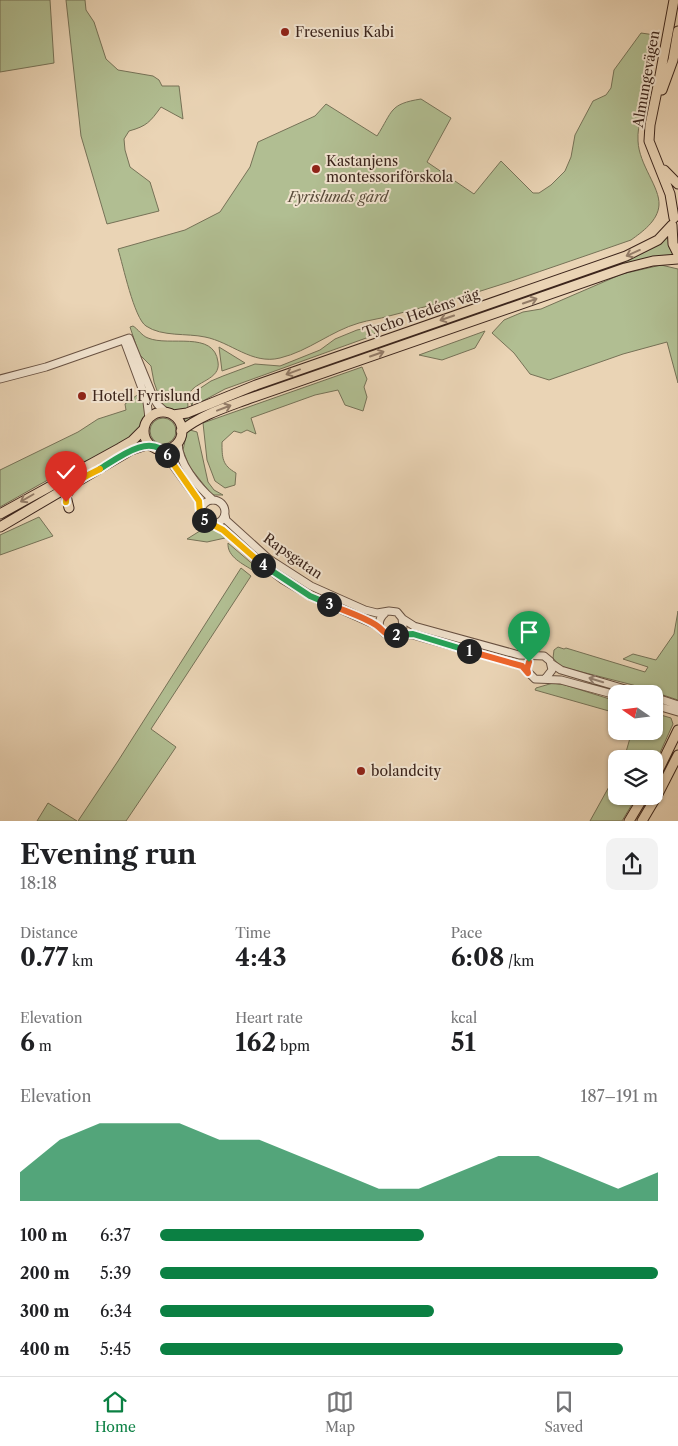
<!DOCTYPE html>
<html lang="en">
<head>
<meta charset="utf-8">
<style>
  body { margin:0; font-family:"Libre Caslon Text",serif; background:#f2f2f2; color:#202124; height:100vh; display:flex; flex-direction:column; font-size:19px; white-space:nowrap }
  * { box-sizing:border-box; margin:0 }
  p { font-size:16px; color:#757577 }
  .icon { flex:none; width:28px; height:28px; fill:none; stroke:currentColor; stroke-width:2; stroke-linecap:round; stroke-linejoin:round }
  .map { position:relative; height:821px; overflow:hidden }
  .panel { display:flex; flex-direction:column; background:#fff; flex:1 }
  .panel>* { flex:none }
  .needle { width:32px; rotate:284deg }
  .tools { position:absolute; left:608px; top:685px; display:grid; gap:10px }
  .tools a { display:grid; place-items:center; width:55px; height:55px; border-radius:10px; background:#fff; box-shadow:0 1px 4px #0004; font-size:25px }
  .pin { position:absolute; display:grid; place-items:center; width:42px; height:42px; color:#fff; margin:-51px -21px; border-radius:50% 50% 50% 0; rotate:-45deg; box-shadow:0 0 5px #0007 }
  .pin .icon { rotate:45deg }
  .km { position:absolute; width:25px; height:25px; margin:-12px; border-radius:50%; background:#222; color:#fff; font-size:14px; line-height:25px; text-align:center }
  .round { display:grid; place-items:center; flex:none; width:52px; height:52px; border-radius:10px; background:#f2f2f2 }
  .head { display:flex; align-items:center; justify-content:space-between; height:85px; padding:0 20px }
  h1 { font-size:28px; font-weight:700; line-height:38px }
  .metrics { display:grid; grid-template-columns:repeat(3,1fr); gap:8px; height:85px; padding:5px 20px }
  .metrics div { display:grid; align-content:center }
  .metrics b { font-size:25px; font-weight:700 }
  .metrics small { font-size:14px; font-weight:400 }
  .metrics p { font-size:14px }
  .chart { height:140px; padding:10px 20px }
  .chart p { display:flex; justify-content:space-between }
  .chart svg { width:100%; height:90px; margin-top:5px; fill:#0b8043; opacity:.7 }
  ul { padding:0 20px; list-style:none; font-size:16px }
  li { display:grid; grid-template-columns:80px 60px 1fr; align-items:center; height:38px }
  li i { height:12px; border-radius:6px; background:#0b8043 }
  .dock { display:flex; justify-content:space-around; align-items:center; height:70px; border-top:1px solid #e0e0e0; background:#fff; font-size:14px; color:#757577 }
  .dock a { display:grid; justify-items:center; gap:2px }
  .dock .current { color:#0b8043 }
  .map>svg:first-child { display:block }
  .green { fill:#b1be92; stroke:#767257 }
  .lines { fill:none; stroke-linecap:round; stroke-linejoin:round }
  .minor-casing { stroke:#685142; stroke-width:9 }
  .major-casing { stroke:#3c251c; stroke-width:11 }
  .minor { stroke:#f1e3cf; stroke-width:7 }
  .major { stroke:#ead4b5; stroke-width:9 }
  .oneway { stroke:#937c68 }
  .oneway2 { stroke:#968476 }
  .split-1-casing { stroke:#fff; stroke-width:10 }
  .split-2-casing { stroke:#fff; stroke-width:10 }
  .split-3-casing { stroke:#fff; stroke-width:10 }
  .split-4-casing { stroke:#fff; stroke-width:10 }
  .split-5-casing { stroke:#fff; stroke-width:10 }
  .split-6-casing { stroke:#fff; stroke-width:10 }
  .split-7-casing { stroke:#fff; stroke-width:10 }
  .split-8-casing { stroke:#fff; stroke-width:10 }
  .split-1 { stroke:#f0652b; stroke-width:6 }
  .split-2 { stroke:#22a559; stroke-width:6 }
  .split-3 { stroke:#f0652b; stroke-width:6 }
  .split-4 { stroke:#22a559; stroke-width:6 }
  .split-5 { stroke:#f5b400; stroke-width:6 }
  .split-6 { stroke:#f5b400; stroke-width:6 }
  .split-7 { stroke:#22a559; stroke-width:6 }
  .split-8 { stroke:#f5b400; stroke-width:6 }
  .poi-dot { fill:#8f2418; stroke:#f1e3cf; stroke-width:2 }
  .labels { text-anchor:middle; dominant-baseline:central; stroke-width:4; stroke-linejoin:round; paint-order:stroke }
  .poi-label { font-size:14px; fill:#3c251c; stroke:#f1e3cf; text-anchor:start }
  .street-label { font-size:14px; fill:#3c251c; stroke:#f1e3cf }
  .park-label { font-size:14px; font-style:italic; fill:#594b3a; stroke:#f1e3cf }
</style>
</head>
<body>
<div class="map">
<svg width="678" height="821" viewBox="0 0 678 821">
  <rect width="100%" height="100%" fill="#ead4b5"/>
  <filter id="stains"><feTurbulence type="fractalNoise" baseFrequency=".004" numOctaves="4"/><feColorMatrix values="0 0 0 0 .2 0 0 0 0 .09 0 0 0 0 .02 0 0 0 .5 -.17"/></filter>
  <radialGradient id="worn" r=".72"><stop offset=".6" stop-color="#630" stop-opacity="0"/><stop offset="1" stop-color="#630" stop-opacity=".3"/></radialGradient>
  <path class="green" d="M0 0H50L54 63 0 72Z
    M66 0H85L86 10 94 22 106 59 118 70 153 76 159 80 162 86H179L183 119 161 107C150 122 147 126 129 131L124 139 125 150 130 167 150 182 159 211 107 224 81 136Z
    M641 33 655 35C652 54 650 73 647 92 644 108 637 124 638 141 639 165 660 187 659 205 658 221 642 232 631 240 591 254 550 268 509 282 470 295 429 306 389 316 379 319 369 320 359 323 331 331 309 351 280 358 252 365 231 342 205 337 187 333 162 337 146 326 134 318 123 265 118 249L185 230 220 212 250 167 258 142 315 116 326 104 377 136C393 111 389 104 421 99L451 118 427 162 474 194 501 161 533 193H539L551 185 565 171 571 157 575 135 593 101 606 95 611 88 614 70Z
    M669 235 677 257 662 256 220 405 191 418 184 423 183 420 237 397 622 262 647 250Z
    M661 265 678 269V383L667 342 623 354 549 380 530 374 514 353 492 333 504 320 523 312 541 309 622 274Z
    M390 323 369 337 225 389 199 403 193 401 192 406 190 400 193 393 211 381 223 376 255 364 280 366 320 350 335 339 357 330Z
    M133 326C138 329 142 336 148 338 169 347 214 330 218 362 221 380 195 381 189 394 187 398 188 405 188 410L173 412 166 409 161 402 154 382 151 366 139 354 130 327Z
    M485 331 475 348 442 360 419 355Z
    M219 347 245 363 222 371Z
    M362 367 367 379 364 387 367 397 363 411 345 405 338 390 315 395 251 418 256 434 247 430 241 433 234 431 222 442C222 458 222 465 236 473L235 485 225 488 215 481 207 460 203 423Z
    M140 393C144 404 148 415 142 426 132 448 91 457 70 468 47 480 23 494 0 507V470L78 432 98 419 126 410 125 404Z
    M150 431a13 13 0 1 1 26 0a13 13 0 1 1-26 0Z
    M190 430 197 432 208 482 214 490 223 495H212L189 466 183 450 187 432Z
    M39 517 53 536 0 555V535Z
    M203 529 216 530 225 538 207 542 187 539Z
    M228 543 256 567 257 570 254 571C243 564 227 557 228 543Z
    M241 568 251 576 151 729 176 747 126 821H78L118 761Z
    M678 611V700L633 685 566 668 559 665 553 658 554 650 558 647 564 649 566 648 645 672 648 667 623 659 633 654 656 660 674 634Z
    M553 683 565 685 616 701V713L535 690 536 688Z
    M654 713 671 718 673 724 654 766V759H624L632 731H654Z
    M616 774V796H637L622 821H590Z
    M48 803 77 821H37Z"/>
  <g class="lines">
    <defs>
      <path id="minor" d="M124 340 147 402 149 418
        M0 379 46 367 129 338 154 399 158 405 167 413
        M178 442C178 463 198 487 213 500
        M162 450 199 501 201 508
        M201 512a12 12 0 1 1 24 0a12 12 0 1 1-24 0Z
        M225 515 226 520 269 559 311 586 365 610 377 613 389 611 397 612 402 618 403 627 398 634 388 635C377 630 377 620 385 613
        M214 524 223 530 255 559 283 580 310 596 380 627
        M403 619 414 626 519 655 544 656 550 661 552 670 545 679
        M398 634 413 635 522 666 535 679 561 680 616 695
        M552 664 561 670 642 694
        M654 697 678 705
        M654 705 678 712"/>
      <path id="major" d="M662 90 673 60 678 31
        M664 170 678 184
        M674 218 670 194 649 141 650 125 659 81 674 0
        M672 225 673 244 678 254
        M144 431a19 19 0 1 1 38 0a19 19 0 1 1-38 0Z
        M173 415 187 413 256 385 626 256 658 240 672 225
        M181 431C201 415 224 408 248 399L625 268 653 261 678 259
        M69 508 66 496 72 486
        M0 514 120 448 132 441 144 429
        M0 527 131 450 146 445 152 446
        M654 779 678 730
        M629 821 644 796
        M642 821 658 794 678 755"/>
    </defs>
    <use href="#minor" class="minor-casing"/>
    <use href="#major" class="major-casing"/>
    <use href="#minor" class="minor"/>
    <use href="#major" class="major"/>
  </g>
  <defs><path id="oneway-shaft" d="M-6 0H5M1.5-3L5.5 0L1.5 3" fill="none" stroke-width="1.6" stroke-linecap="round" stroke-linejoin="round" transform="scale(1.25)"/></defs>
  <g class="oneway">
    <use href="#oneway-shaft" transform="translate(633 253) rotate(156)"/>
    <use href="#oneway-shaft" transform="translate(530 301) rotate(-19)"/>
    <use href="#oneway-shaft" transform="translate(447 318) rotate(161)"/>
    <use href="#oneway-shaft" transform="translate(377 354) rotate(-19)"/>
    <use href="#oneway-shaft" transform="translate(293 372) rotate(160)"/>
    <use href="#oneway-shaft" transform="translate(224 408) rotate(-21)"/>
    <use href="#oneway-shaft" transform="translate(27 498) rotate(150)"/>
  </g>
  <use class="oneway2" href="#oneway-shaft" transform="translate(596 680) rotate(-163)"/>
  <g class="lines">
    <defs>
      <path id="split-1" d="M469 651 522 666 528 673 527 669 529 662"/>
      <path id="split-2" d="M396 635 413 634 469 651"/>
      <path id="split-3" d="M329 604C344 611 362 616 376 625 384 630 385 637 396 635"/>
      <path id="split-4" d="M263 565 310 596 329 604"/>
      <path id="split-5" d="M204 520 223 530 263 565"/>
      <path id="split-6" d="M167 455 199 501 200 514 204 520"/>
      <path id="split-7" d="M100 469C118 458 150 432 167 455"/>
      <path id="split-8" d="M66 502C65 484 87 476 100 469"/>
    </defs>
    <use href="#split-1" class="split-1-casing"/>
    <use href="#split-2" class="split-2-casing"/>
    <use href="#split-3" class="split-3-casing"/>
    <use href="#split-4" class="split-4-casing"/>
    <use href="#split-5" class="split-5-casing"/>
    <use href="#split-6" class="split-6-casing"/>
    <use href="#split-7" class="split-7-casing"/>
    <use href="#split-8" class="split-8-casing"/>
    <use href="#split-1" class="split-1"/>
    <use href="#split-2" class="split-2"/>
    <use href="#split-3" class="split-3"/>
    <use href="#split-4" class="split-4"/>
    <use href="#split-5" class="split-5"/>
    <use href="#split-6" class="split-6"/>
    <use href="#split-7" class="split-7"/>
    <use href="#split-8" class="split-8"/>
  </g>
  <g class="poi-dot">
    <circle cx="285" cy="32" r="5"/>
    <circle cx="316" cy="169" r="5"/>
    <circle cx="82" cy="396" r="5"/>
    <circle cx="361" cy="771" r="5"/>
  </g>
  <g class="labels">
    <g class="poi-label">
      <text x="295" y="32">Fresenius Kabi</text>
      <text x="326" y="161">Kastanjens<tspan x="326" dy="16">montessoriförskola</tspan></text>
      <text x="92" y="396">Hotell Fyrislund</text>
      <text x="371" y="771">bolandcity</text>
    </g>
    <g class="street-label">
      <text transform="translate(646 79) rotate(-80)">Almungevägen</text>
      <text transform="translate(421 313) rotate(-19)">Tycho Hedéns väg</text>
      <text transform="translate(293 556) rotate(35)">Rapsgatan</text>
    </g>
    <g class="park-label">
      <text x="338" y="197">Fyrislunds gård</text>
    </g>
  </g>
  <rect width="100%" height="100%" filter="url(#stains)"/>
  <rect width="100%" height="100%" fill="url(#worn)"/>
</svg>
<div class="tools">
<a><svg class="needle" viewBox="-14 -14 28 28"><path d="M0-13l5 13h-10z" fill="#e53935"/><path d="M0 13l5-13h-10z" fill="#757577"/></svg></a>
<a><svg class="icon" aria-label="layers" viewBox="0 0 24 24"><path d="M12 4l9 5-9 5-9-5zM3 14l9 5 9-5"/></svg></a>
</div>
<div class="pin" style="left:529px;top:662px;background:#1e9e55"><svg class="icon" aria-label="arrive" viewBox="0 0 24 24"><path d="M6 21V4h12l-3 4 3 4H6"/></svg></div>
<div class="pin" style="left:66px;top:502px;background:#d93025"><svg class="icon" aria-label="check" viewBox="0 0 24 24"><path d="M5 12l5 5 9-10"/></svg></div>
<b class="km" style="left:469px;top:651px">1</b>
<b class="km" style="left:396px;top:635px">2</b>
<b class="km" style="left:329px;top:604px">3</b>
<b class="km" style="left:263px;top:565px">4</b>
<b class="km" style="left:204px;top:520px">5</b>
<b class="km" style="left:167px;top:455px">6</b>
</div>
<section class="panel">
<div class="head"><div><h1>Evening run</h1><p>18:18</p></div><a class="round"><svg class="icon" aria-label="share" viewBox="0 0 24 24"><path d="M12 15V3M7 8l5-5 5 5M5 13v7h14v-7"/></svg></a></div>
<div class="metrics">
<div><p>Distance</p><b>0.77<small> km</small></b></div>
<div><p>Time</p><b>4:43</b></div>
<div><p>Pace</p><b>6:08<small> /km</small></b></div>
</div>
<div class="metrics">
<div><p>Elevation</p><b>6<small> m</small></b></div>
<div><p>Heart rate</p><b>162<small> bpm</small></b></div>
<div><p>kcal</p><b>51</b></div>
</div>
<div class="chart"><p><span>Elevation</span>187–191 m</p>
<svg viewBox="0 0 160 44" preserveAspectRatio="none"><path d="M0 44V30L10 14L20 6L30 6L40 6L50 14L60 14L70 22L80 30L90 38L100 38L110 30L120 22L130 22L140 30L150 38L160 30V44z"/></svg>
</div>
<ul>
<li><b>100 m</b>6:37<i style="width:53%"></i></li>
<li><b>200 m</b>5:39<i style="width:100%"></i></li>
<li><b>300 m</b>6:34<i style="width:55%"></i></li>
<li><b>400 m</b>5:45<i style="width:93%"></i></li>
</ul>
</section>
<nav class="dock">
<a class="current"><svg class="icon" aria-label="home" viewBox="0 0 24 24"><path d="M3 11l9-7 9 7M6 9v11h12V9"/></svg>Home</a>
<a><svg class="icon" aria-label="map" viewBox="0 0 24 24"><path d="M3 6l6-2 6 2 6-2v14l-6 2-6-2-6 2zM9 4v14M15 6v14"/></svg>Map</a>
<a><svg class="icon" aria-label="saved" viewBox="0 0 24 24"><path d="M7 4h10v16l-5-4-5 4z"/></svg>Saved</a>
</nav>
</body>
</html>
